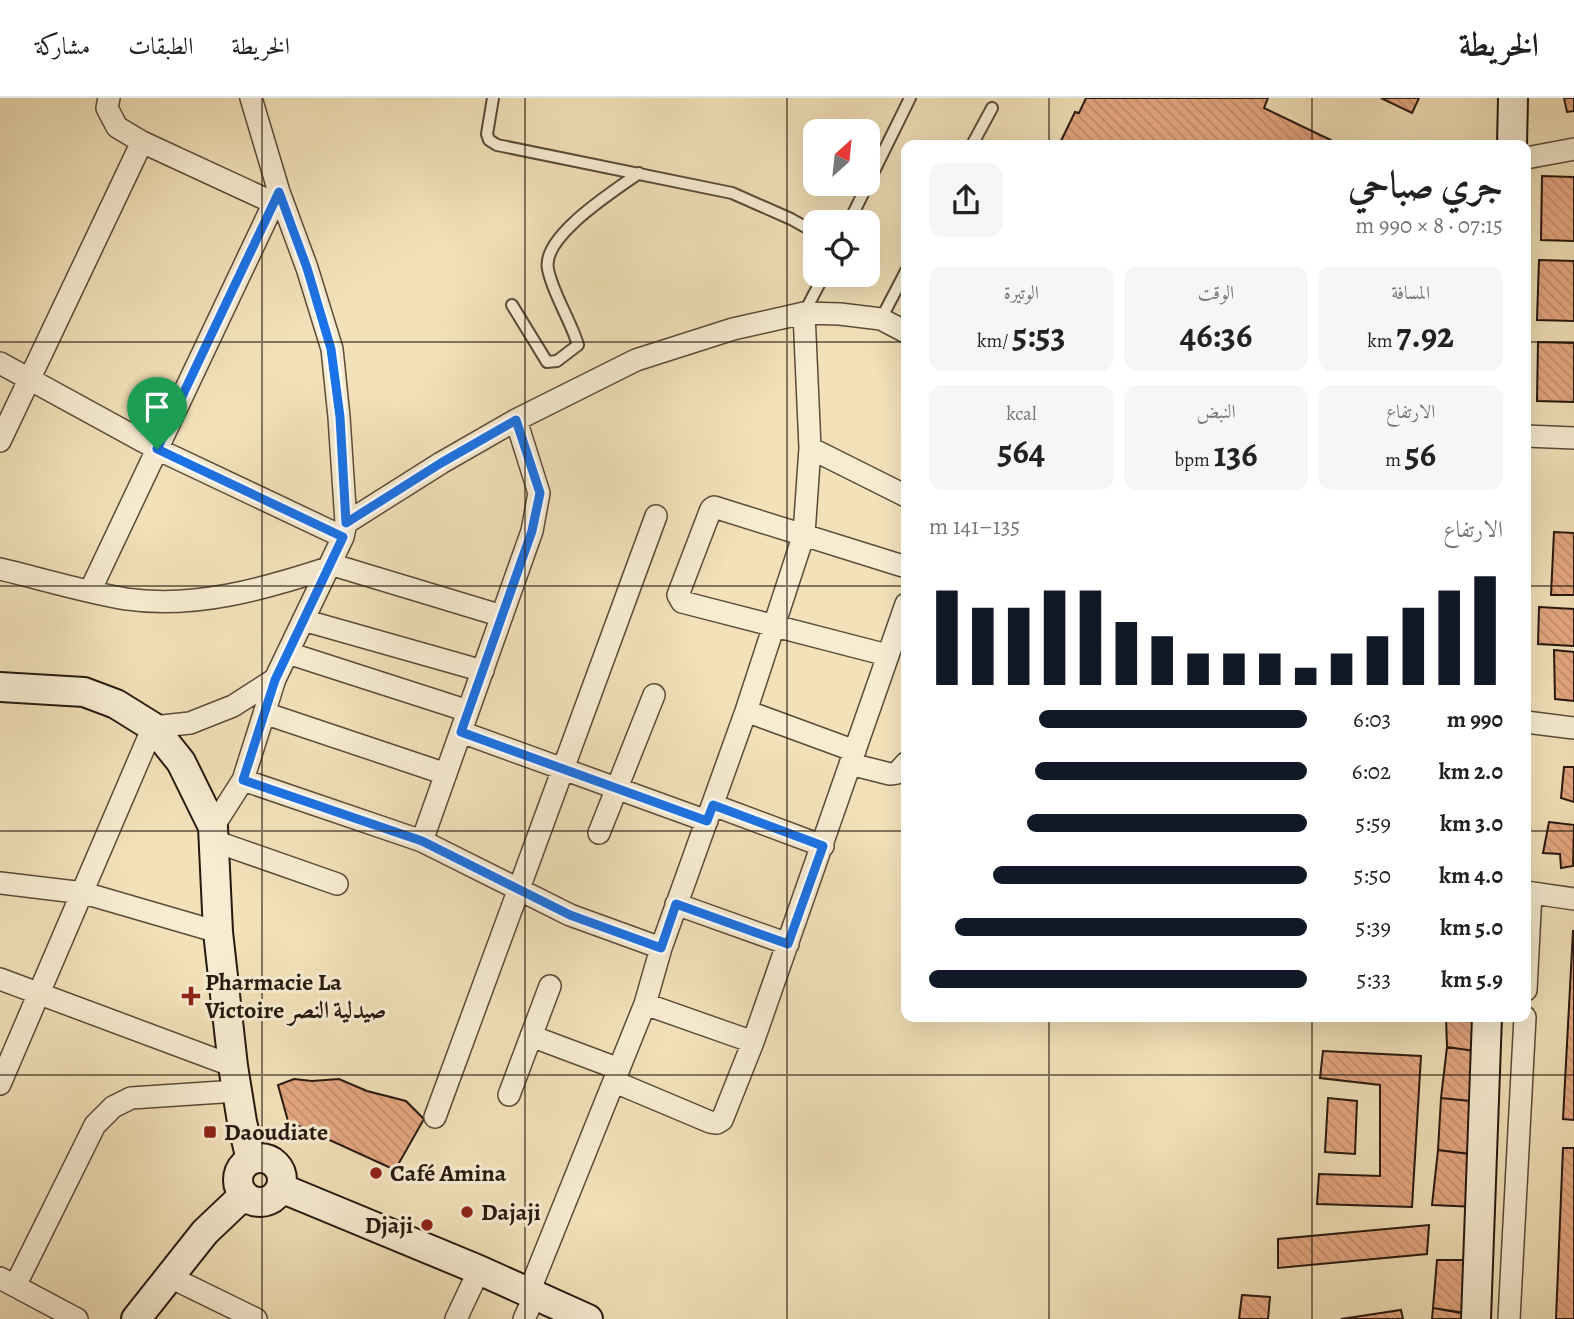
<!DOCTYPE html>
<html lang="ar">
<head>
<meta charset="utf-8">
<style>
  body { margin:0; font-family:Alegreya,Amiri,serif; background:#f6f6f6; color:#222; direction:rtl; height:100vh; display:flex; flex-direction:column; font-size:26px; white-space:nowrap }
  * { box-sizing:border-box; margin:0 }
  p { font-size:23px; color:#767676 }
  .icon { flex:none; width:38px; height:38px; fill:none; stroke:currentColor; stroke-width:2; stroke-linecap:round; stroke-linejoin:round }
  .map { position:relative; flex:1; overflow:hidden; direction:ltr }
  .side { position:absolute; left:901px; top:42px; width:630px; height:882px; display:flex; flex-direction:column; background:#fff; border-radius:14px; box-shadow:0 7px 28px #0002; direction:rtl }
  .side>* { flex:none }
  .needle { width:46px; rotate:27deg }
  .controls { position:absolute; left:803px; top:21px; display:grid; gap:14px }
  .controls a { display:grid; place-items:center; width:77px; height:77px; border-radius:14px; background:#fff; box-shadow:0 7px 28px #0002; font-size:35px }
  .pin { position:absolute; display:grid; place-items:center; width:60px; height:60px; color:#fff; margin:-72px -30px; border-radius:50% 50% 50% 0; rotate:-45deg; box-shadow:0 0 7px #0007 }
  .pin .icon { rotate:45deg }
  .round { display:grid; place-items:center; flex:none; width:74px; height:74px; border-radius:14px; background:#f6f6f6 }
  .headline { display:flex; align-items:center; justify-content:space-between; height:119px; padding:0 28px }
  h1 { font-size:38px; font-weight:700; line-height:52px }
  .figures { display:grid; grid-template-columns:repeat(3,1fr); gap:10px; height:119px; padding:7px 28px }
  .figures div { display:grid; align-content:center; border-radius:14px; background:#f6f6f6; text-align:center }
  .figures b { font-size:35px; font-weight:700 }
  .figures small { font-size:19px; font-weight:400 }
  .figures p { font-size:19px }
  .chart { height:196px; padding:14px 28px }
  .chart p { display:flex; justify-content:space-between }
  .chart svg { width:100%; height:126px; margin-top:7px; stroke:#111827; stroke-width:6 }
  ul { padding:0 28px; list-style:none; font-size:23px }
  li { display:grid; grid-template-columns:112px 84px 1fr; align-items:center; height:52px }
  li i { height:18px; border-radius:9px; background:#111827 }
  header { display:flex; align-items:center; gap:42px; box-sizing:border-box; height:98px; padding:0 35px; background:#fff; border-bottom:2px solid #e0e0e0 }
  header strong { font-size:33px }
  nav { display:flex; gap:38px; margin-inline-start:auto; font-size:24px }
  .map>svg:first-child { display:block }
  .building { fill:url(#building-back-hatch); stroke:#271910; stroke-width:2 }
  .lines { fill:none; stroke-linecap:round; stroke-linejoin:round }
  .lane-casing { stroke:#5a4b3a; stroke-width:14 }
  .street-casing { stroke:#5a4b3a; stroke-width:24 }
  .secondary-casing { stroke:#271910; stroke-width:32 }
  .lane { stroke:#f7ecd2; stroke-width:10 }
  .street { stroke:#f7ecd2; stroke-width:21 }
  .secondary { stroke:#f7ecd2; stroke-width:28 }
  .route-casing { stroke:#fff; stroke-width:14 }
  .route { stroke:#1a73e8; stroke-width:9 }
  .grid { fill:none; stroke:#271910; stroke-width:2; stroke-opacity:0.55 }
  .poi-dot { fill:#8f2418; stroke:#f7ecd2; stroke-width:2.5 }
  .labels { text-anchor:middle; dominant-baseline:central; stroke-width:6; stroke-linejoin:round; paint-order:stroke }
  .poi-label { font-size:24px; font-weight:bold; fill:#271910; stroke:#f7ecd2; text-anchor:start }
</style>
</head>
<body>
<header>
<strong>الخريطة</strong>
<nav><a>الخريطة</a><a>الطبقات</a><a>مشاركة</a></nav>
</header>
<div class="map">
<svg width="1574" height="1221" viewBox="0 0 1574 1221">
  <defs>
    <pattern id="building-back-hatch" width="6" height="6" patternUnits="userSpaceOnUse" patternTransform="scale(1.75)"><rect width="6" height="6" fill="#e5a781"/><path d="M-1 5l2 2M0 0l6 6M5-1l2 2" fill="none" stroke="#c48f6e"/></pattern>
  </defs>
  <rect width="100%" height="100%" fill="#f2e1b9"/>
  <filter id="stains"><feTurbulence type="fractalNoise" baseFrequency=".00286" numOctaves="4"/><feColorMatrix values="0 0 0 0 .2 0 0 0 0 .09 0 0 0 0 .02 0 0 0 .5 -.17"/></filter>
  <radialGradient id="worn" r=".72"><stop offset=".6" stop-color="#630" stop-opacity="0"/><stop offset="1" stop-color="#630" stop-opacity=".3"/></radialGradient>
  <path class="building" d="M1086 0H1268L1264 10 1341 47H1250L1246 45 1245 47H1059L1075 14 1079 15Z
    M1381 0H1419L1412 15Z
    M1564 0H1574V13L1567 14Z
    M1542 78 1574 79V143L1541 142Z
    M1539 162 1574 163V223L1537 222Z
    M1538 244 1574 245V304L1537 303Z
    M1554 434 1574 435V497H1551Z
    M1539 509 1574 511V548L1538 546Z
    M1554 552 1574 554V603L1555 601Z
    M1564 669H1574V704L1561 700Z
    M1549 724 1574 727 1573 768 1561 770 1560 756 1543 755Z
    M1573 833H1574V1022L1563 1021Z
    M1446 919H1481L1482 954 1447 949Z
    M1447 949 1482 954 1480 1004 1441 1000Z
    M1323 953 1421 958 1412 1109 1317 1106 1319 1076 1380 1078V987L1320 980Z
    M294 981 312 983 339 981 367 993 406 1003 424 1021 395 1072 288 1023 278 987Z
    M1328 1000 1357 1003 1355 1056 1325 1054Z
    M1441 1000 1480 1004 1478 1057 1438 1052Z
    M1563 1050H1574V1221H1556Z
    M1438 1052 1478 1057 1476 1109 1432 1107Z
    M1429 1127 1427 1156 1278 1170V1141Z
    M1437 1162H1473L1472 1216 1433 1210Z
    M1242 1197 1270 1199 1268 1221H1239Z
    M1433 1210 1472 1217V1221H1432Z
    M1401 1212 1403 1221H1341Z"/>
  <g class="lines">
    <defs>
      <path id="lane" d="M493 0 487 36 489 42 497 47 732 95 791 121 816 135
        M972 47 992 10
        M849 124 910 0
        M512 207 547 264 557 263 578 247C571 223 552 194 548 171 541 138 616 92 639 75
        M804 215 824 177
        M881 221 906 173"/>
      <path id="street" d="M109 0 107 10 117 29 142 44 274 105
        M1526 60 1574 51
        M0 265 157 351 343 439
        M1526 338 1574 340
        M0 343 142 44
        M810 350 906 398
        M346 425 441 365 516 322 636 262 733 231 804 215 840 216 881 221 906 234
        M330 466 502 518
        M0 471C42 481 84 494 126 501 194 511 264 491 328 470
        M90 493 279 94
        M303 522 483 573
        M288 555 468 613
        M887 557 682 504 678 497 711 411 714 409 906 469
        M746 613 855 653
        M264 615 446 676
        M1526 624 1574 630
        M461 634 707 723
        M850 666 890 676 897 675 906 665
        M243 682 422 743 570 817 661 850
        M713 707 823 748
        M213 729 243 682 275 581 343 439 346 425 339 319 332 251 307 170 279 94 251 0
        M599 735 654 597
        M214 743 337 786
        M422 743 532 433 539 395 516 322
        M0 785 84 795 218 834
        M1526 794 1574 801
        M676 806 788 846
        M0 881 233 968
        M1526 892 1531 795
        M645 906 753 944
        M531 938 619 971
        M615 984 710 1024 717 1025 722 1022 753 944 906 506
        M0 986 153 629 190 625 233 608 275 581
        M509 997 550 888
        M435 1019 656 418
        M168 1178 256 1221
        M0 1180 77 1221
        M15 1188 95 1027 113 1009 131 1000 237 993
        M529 1194 645 906 661 850 746 613 804 436 810 350 804 215
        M456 1221 479 1172
        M524 1221 535 1197
        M1509 1221 1525 919"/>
      <path id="secondary" d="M1512 47 1513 0
        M0 589 84 594 116 606 153 629 181 664 213 729 218 834 233 968 242 1024 251 1062
        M238 1082a22 22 0 1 1 44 0a22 22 0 1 1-44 0Z
        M281 1090 479 1172 588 1221
        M136 1221 205 1134 244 1097
        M1476 1221 1487 919"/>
    </defs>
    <use href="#lane" class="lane-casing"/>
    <use href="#street" class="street-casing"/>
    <use href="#secondary" class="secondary-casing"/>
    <use href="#lane" class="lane"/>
    <use href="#street" class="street"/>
    <use href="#secondary" class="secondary"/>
  </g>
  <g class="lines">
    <defs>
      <path id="route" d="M279 94 307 170 331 251 340 319 346 425 441 365 516 322 540 395 532 433 461 634 707 723 713 707 823 748 788 846 676 806 661 850 570 817 422 743 243 682 275 582 343 439 157 351Z"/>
    </defs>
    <use href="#route" class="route-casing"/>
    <use href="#route" class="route"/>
  </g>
  <path class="grid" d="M262 0V1221M525 0V1221M787 0V1221M1049 0V47M1312 0V47M0 244H906M1526 244H1574M0 488H906M1526 488H1574M0 733H906M1526 733H1574M1049 919V1221M1312 919V1221M0 977H1574"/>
  <g class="poi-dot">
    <path d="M187.5 887.5h7v7h7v7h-7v7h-7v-7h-7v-7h7z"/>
    <rect x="203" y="1027" width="14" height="14" rx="3.5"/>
    <circle cx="376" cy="1075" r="7"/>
    <circle cx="467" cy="1114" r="7"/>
    <circle cx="427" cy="1127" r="7"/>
  </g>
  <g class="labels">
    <g class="poi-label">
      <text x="205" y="884">Pharmacie La<tspan x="205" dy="28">Victoire صيدلية النصر</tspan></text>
      <text x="224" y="1034">Daoudiate</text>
      <text x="390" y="1075">Café Amina</text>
      <text x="481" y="1114">Dajaji</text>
      <text x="413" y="1127" text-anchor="end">Djaji</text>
    </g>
  </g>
  <rect width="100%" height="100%" filter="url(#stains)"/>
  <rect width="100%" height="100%" fill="url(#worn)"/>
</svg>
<div class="controls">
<a><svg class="needle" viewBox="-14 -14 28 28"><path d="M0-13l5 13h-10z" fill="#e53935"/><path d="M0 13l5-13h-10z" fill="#767676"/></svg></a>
<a><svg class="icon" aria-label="locate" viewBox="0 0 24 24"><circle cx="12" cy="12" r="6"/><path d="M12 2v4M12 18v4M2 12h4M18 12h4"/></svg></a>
</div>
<div class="pin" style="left:157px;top:351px;background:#1e9e55"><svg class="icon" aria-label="arrive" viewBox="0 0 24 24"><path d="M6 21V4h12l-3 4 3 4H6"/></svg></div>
<section class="side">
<div class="headline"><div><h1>جري صباحي</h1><p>07:15 · 8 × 990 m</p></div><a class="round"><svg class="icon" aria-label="share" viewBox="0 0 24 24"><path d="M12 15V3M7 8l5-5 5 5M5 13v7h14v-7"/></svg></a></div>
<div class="figures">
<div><p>المسافة</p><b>7.92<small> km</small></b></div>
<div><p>الوقت</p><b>46:36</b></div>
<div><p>الوتيرة</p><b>5:53<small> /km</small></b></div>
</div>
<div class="figures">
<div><p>الارتفاع</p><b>56<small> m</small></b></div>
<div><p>النبض</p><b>136<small> bpm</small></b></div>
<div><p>kcal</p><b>564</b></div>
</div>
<div class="chart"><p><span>الارتفاع</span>135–141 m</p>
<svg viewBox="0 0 160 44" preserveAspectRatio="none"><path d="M5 44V11M15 44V17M25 44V17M35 44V11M45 44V11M55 44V22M65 44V27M75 44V33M85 44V33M95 44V33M105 44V38M115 44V33M125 44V27M135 44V17M145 44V11M155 44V6"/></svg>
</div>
<ul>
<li><b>990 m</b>6:03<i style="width:71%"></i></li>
<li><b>2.0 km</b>6:02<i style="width:72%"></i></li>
<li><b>3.0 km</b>5:59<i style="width:74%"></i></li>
<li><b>4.0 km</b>5:50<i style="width:83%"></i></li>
<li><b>5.0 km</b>5:39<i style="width:93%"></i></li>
<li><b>5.9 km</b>5:33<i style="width:100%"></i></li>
</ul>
</section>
</div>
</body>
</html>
